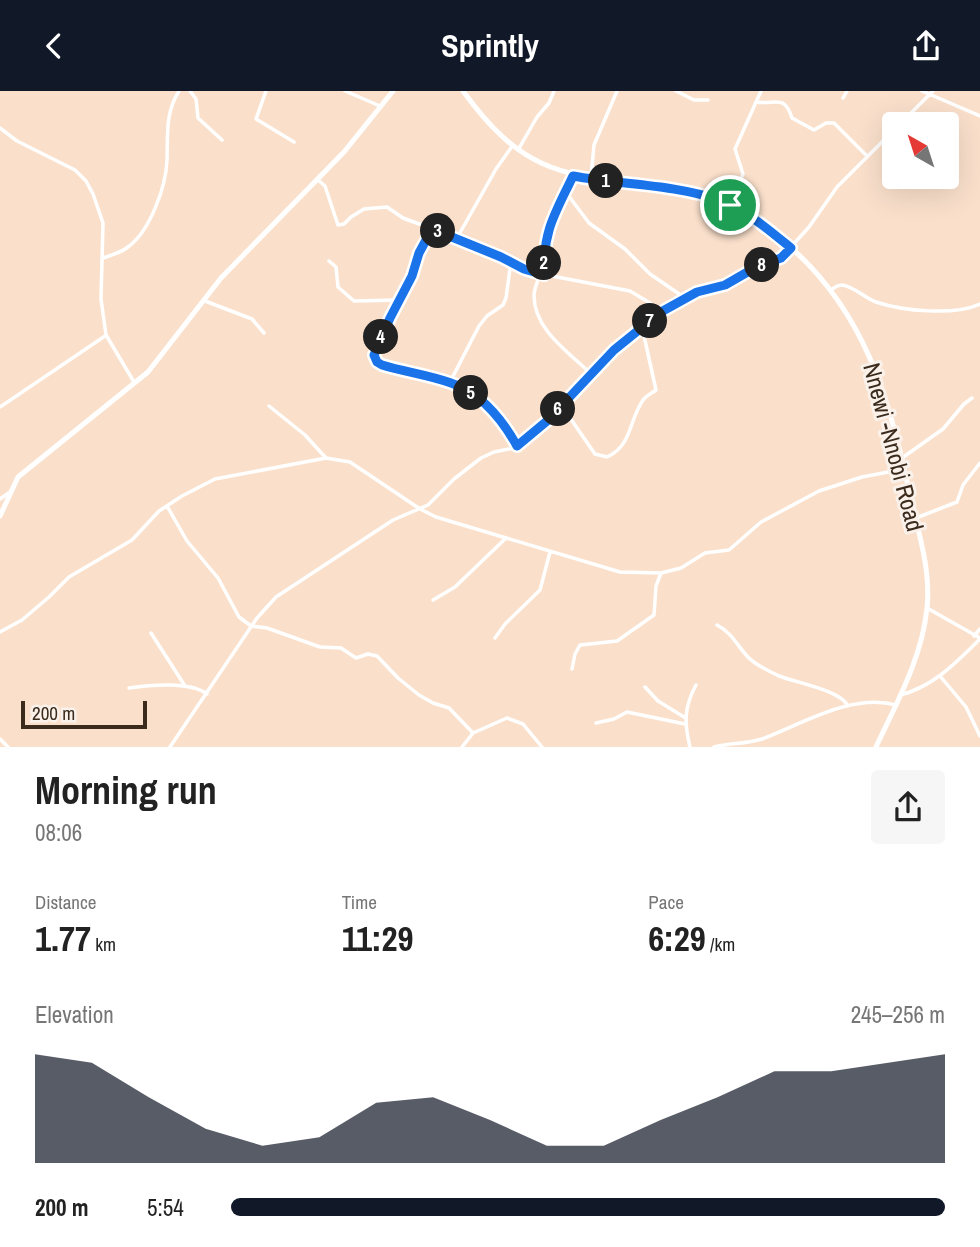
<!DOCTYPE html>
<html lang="en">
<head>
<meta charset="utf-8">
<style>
  body { margin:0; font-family:"Archivo Narrow",sans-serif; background:#f6f6f6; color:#222; height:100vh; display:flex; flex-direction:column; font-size:26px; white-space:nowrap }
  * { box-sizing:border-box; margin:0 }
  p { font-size:23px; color:#767676 }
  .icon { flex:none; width:38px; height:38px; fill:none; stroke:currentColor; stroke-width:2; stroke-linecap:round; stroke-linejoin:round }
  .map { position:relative; height:656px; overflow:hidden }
  .panel { display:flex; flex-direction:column; background:#fff; flex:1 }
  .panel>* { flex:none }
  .needle { width:46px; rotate:321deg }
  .controls { position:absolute; left:882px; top:21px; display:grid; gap:14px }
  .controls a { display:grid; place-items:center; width:77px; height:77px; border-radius:7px; background:#fff; box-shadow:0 7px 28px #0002; font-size:35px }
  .scale { position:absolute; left:21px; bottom:18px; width:126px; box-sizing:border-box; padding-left:7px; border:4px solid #3b2b1d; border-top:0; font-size:19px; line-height:24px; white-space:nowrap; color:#3b2b1d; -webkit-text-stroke:5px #f9f1ea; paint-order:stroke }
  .pin { position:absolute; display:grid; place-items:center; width:60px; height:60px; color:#fff; margin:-30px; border:4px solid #fff; border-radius:50%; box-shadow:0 2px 7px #0007 }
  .km { position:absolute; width:35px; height:35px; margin:-18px; border-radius:50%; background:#222; color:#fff; font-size:19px; line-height:35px; text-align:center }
  .round { display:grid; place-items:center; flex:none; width:74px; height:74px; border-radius:7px; background:#f6f6f6 }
  .head { display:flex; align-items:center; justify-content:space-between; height:119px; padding:0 35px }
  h1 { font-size:38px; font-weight:700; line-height:52px }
  .stats { display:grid; grid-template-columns:repeat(3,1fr); gap:10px; height:119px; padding:7px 35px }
  .stats div { display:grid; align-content:center }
  .stats b { font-size:35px; font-weight:700 }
  .stats small { font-size:19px; font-weight:400 }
  .stats p { font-size:19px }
  .chart { height:196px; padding:14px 35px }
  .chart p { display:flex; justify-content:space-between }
  .chart svg { width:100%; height:126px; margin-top:7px; fill:#111827; opacity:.7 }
  ul { padding:0 35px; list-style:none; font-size:23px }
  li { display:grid; grid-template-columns:112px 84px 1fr; align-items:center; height:52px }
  li i { height:18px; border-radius:9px; background:#111827 }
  header { display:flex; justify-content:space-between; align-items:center; height:91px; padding:0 35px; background:#111827; color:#fff; font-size:32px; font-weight:700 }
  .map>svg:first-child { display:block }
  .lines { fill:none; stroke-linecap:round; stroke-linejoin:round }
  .street { stroke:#fff; stroke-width:3.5 }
  .secondary { stroke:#fff; stroke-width:5 }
  .route-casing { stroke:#fff; stroke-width:14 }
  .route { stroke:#1a73e8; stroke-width:9 }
  .labels { text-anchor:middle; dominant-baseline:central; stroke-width:6; stroke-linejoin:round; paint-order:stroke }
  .street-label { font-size:24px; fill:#3b2b1d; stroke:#f9f1ea }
</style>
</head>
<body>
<header><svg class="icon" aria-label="back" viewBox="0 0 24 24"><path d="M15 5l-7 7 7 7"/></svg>Sprintly<svg class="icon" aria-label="share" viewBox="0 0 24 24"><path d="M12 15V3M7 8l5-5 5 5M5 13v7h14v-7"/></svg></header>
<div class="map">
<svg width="980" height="656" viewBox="0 0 980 656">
  <rect width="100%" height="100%" fill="#fae0cb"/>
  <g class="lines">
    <path class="street" d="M190 0 196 8 198 27 222 49
      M266 0 256 28 294 51
      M345 0 380 15
      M676 0 694 9H708
      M922 0 980 25
      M843 7 847 0
      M756 11C777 14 784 3 792 27L814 39 826 32H834L867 65
      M900 33 933 0
      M0 37 17 50 75 79 86 90 93 103 103 132 101 208 106 244 134 291
      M518 59 537 26 549 12 554 0
      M591 86 594 54 617 0
      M318 89 325 95 338 134 344 133 351 126 364 118 387 116 403 127 457 147 531 181 630 200 650 212 661 221
      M565 100 589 132 625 158 650 183 685 207
      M730 114 743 83 735 58 761 0
      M432 137 417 167 412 185 378 253 375 268C391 285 431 284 452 292 482 302 503 329 517 355
      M457 147 496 78 513 54
      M103 167C112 164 120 162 128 156 150 140 166 96 167 69 168 43 165 22 179 0
      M329 170 336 176 338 196 354 210 398 209
      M540 183C538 190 534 197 534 205 534 239 570 262 591 283
      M544 184C543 140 555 123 573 85
      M832 198C836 196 837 194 842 194 853 195 865 207 876 211 903 220 954 225 980 213
      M205 210 252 228 264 242
      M450 291 479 235 487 225 503 214 506 207 511 170
      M269 315 305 344 326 367
      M0 316 105 245
      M557 319 568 324 595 363 607 366C632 355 629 329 643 309 646 305 652 302 656 299L642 236
      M902 367 943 338 964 313 972 307
      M0 408 10 401
      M167 415 187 450 218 487 239 526 251 535 267 537 320 556 341 557 356 567 368 563 377 565 398 587 419 604 433 612 449 617 473 642
      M916 427 957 411 963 394 980 372
      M433 509 455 496 505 448
      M927 517 980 547
      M717 534C731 541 737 554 747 565 755 574 768 580 779 585 797 592 840 599 848 615
      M0 541 22 529 49 506 69 486 132 449 159 420 182 405 215 388 326 367 350 371 420 418 436 426 620 481 661 482 681 477 705 462 729 459 761 431 819 400 862 386 904 378
      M151 542 185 595
      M974 545 980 538
      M495 547 505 533 540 499 550 461
      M572 578 575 563 580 554 617 550 654 524 656 495 661 482
      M940 585 966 616 980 645
      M645 596 658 610 684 626
      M129 597C149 594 190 590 207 603
      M900 604C933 596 957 571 980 548
      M596 632 614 628 627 621 685 633
      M0 648 8 656
      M170 656 257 527 276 506 393 429 428 414 454 388 481 367 494 361 514 357 523 351 547 330 614 259 661 221 685 207 725 194 745 181 781 167 809 136 837 96 894 39
      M462 656 473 642 507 627 523 633 542 656
      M690 656C684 632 684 616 696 594
      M714 656C730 652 746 653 762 648 802 633 851 602 896 614"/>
    <path class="secondary" d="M463 0C522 81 559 83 652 96 676 100 702 101 724 111 746 121 764 135 782 149 865 217 889 307 911 408 919 443 931 481 927 517 922 567 897 611 876 656
      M0 425 18 386 148 281 221 187 344 61 393 0"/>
  </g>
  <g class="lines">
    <defs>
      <path id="route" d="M573 85C621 94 673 93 719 109 746 119 769 139 791 157L781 167 758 175 725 194 697 201 661 221 614 259 547 330 517 355C502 328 481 302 451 292 429 284 405 281 382 274L377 271 374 264 390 227 412 185 419 162 432 138 501 166 524 178 544 184C543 139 555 123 573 85Z"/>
    </defs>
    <use href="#route" class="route-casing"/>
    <use href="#route" class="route"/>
  </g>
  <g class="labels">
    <g class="street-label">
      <text transform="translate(894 356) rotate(75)">Nnewi -Nnobi Road</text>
    </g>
  </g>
</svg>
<div class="controls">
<a><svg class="needle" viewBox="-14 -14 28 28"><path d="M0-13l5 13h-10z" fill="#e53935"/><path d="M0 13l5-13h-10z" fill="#767676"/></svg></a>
</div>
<div class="scale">200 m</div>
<div class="pin" style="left:730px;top:114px;background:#1e9e55"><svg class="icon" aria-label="arrive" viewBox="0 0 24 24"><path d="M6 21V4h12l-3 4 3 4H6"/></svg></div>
<b class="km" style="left:606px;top:90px">1</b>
<b class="km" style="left:544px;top:172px">2</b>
<b class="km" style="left:438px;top:140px">3</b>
<b class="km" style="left:381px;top:246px">4</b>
<b class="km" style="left:471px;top:302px">5</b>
<b class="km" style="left:558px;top:318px">6</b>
<b class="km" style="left:650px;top:230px">7</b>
<b class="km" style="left:762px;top:174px">8</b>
</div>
<section class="panel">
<div class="head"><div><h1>Morning run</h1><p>08:06</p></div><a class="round"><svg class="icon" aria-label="share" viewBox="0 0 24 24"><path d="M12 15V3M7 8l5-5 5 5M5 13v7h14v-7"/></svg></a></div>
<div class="stats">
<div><p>Distance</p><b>1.77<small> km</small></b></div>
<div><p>Time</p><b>11:29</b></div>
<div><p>Pace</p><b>6:29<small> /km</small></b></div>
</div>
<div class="chart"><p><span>Elevation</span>245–256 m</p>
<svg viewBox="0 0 160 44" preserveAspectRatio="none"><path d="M0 44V6L10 9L20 21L30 32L40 38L50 35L60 23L70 21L80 29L90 38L100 38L110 29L120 21L130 12L140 12L150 9L160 6V44z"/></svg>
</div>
<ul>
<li><b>200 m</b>5:54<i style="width:100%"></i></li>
</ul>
</section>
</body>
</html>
